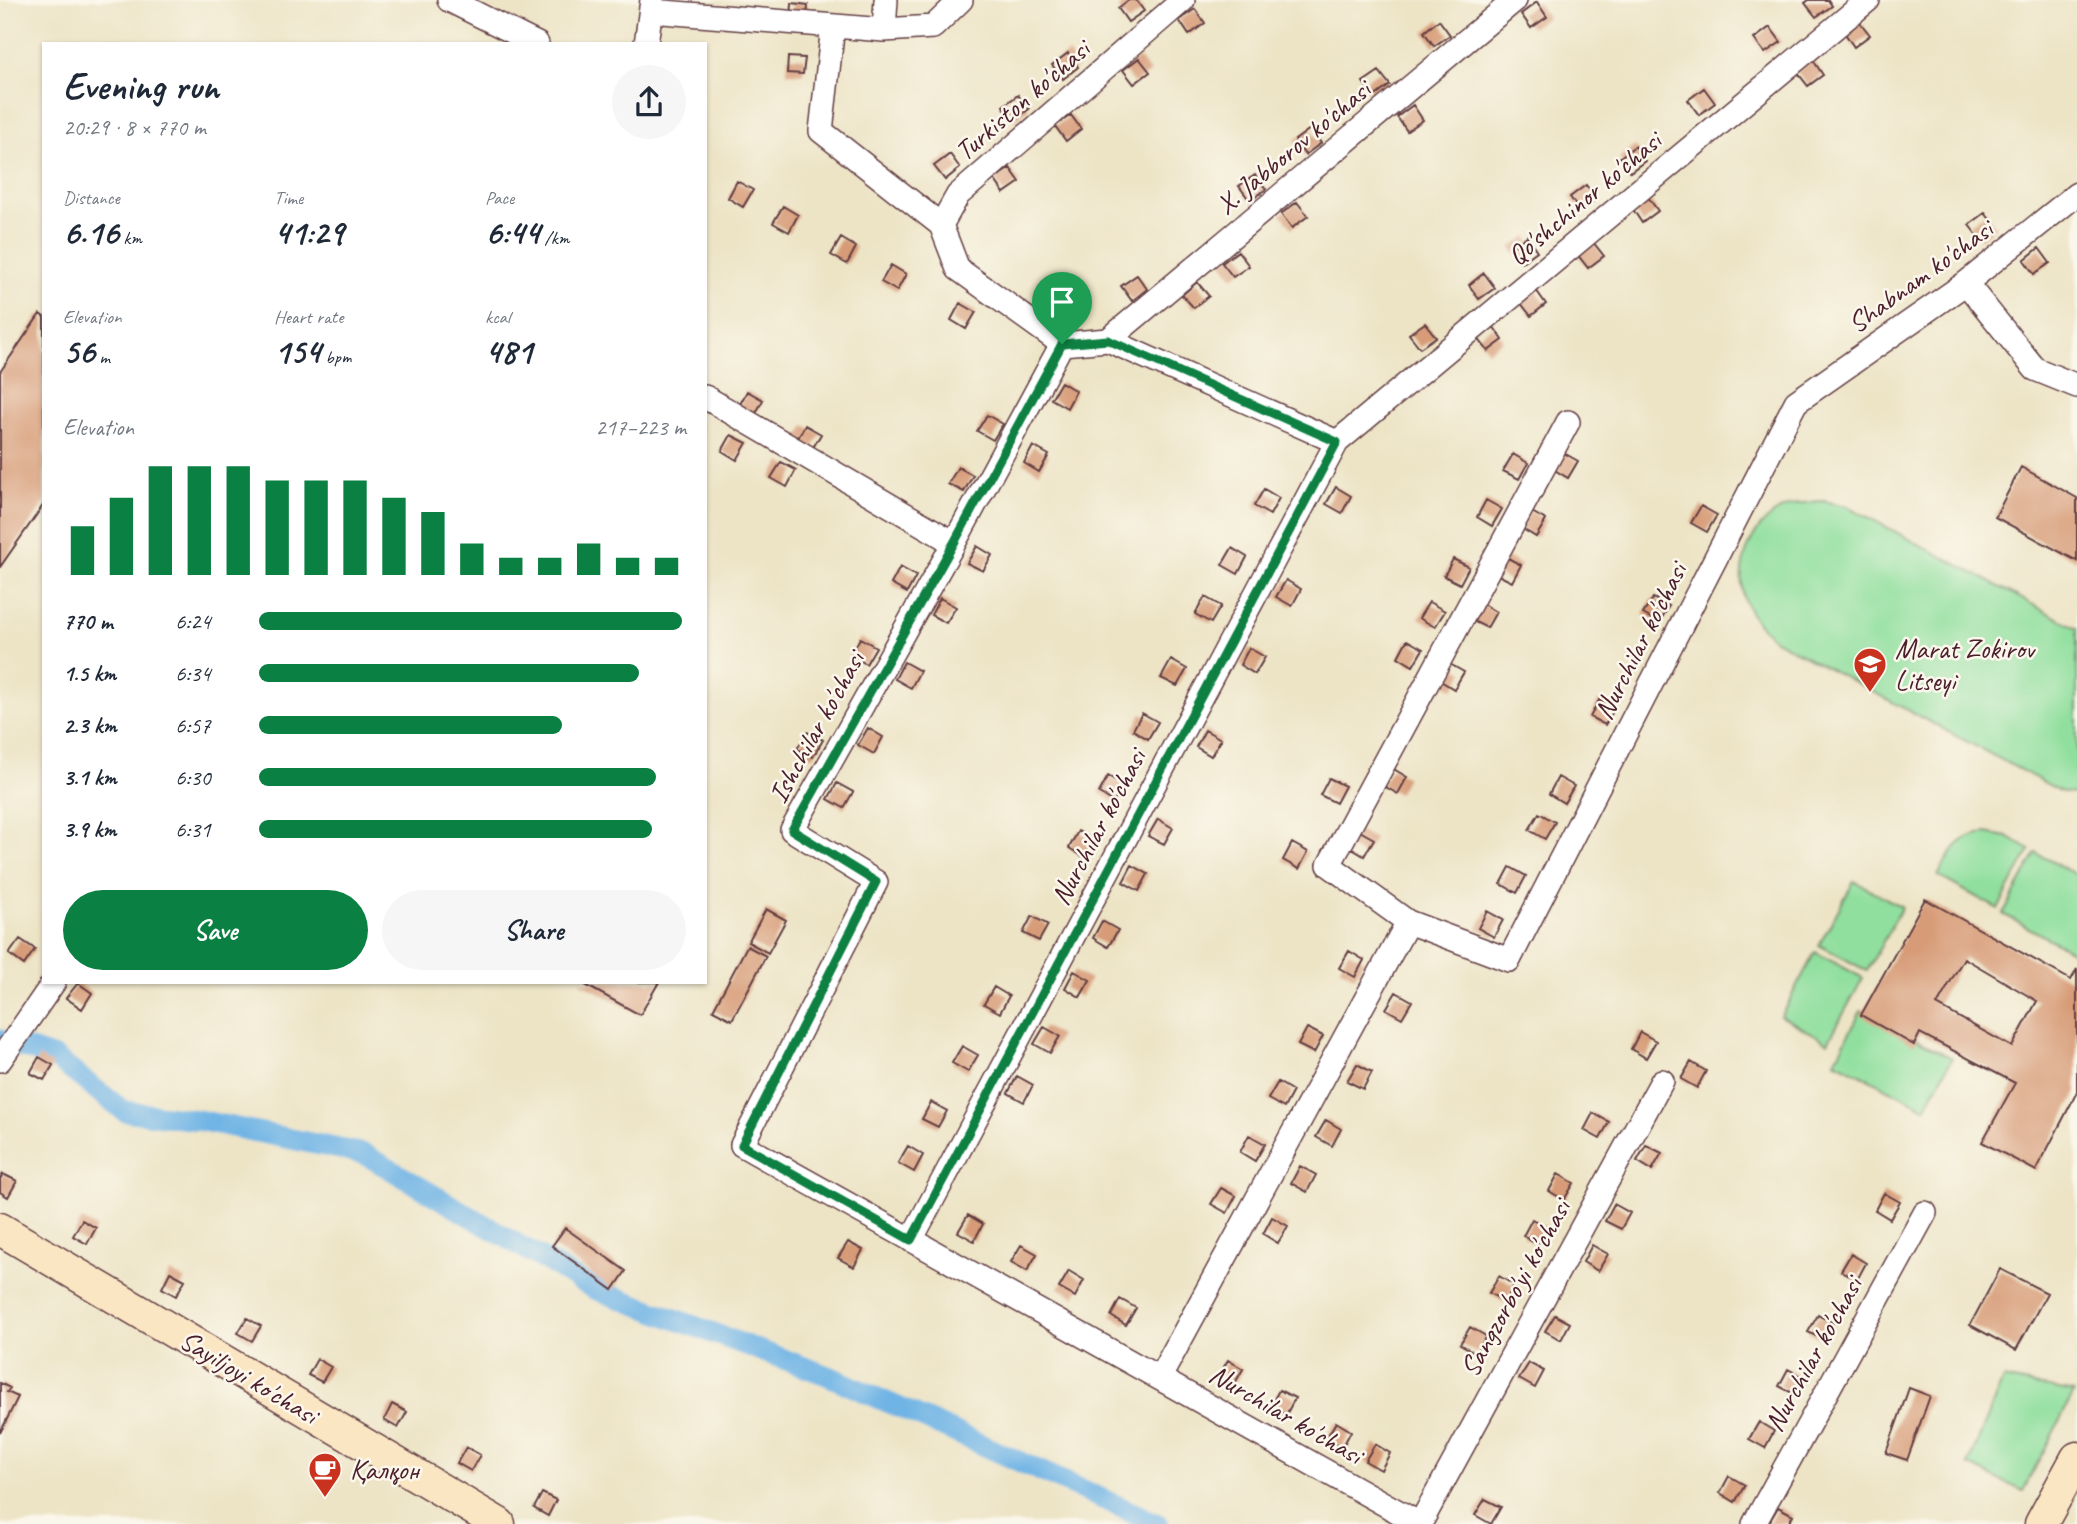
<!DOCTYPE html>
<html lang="en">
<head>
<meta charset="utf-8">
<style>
  body { margin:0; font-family:Caveat,sans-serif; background:#f6f6f7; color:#1f2937; height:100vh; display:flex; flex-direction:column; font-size:26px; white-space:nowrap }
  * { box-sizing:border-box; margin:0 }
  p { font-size:23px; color:#747a83 }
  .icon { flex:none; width:38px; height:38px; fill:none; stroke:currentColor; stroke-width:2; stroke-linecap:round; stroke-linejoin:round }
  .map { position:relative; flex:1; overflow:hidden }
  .side { position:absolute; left:42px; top:42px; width:665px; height:942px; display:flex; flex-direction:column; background:#fff; border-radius:0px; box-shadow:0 2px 5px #0004 }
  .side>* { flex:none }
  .pin { position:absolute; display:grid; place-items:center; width:60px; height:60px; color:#fff; margin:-72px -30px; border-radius:50% 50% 50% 0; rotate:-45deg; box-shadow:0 0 7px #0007 }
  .pin .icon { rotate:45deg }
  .round { display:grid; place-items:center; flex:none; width:74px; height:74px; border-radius:37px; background:#f6f6f7 }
  .headline { display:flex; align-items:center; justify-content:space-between; height:119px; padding:0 21px }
  h1 { font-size:38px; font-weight:700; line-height:52px }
  .figures { display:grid; grid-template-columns:repeat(3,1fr); gap:10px; height:119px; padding:7px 21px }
  .figures div { display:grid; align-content:center }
  .figures b { font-size:35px; font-weight:700 }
  .figures small { font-size:19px; font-weight:400 }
  .figures p { font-size:19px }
  .chart { height:196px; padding:14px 21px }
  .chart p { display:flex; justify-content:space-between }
  .chart svg { width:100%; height:126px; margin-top:7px; stroke:#0b8043; stroke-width:6 }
  .button { display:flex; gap:14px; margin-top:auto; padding:14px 21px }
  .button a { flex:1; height:80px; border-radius:42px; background:#0b8043; color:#fff; font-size:28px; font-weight:700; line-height:80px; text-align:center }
  .button a+a { background:#f6f6f7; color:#1f2937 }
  ul { padding:0 21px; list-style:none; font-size:23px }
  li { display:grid; grid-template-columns:112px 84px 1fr; align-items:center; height:52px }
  li i { height:18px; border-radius:9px; background:#0b8043 }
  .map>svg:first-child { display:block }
  .green { fill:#90df9e; stroke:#6d7f64; stroke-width:2 }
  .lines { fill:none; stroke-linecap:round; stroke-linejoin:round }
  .canal { stroke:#6fb4e5; stroke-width:21 }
  .building { fill:#d79b77; fill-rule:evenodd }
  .minor-casing { stroke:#623d42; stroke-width:26 }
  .secondary-casing { stroke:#623d42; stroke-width:35 }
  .minor { stroke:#fff; stroke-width:23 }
  .secondary { stroke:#fbe6c4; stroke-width:32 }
  .route-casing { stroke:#fff; stroke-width:14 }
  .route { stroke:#0b8043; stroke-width:9 }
  .labels { text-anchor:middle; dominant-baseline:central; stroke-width:5; stroke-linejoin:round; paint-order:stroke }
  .street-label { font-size:28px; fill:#4a1f2b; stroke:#fbf7ec }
  .poi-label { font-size:28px; fill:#4a1f2b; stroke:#fbf7ec; text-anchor:start }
</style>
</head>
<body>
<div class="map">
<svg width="2077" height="1524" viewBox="0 0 2077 1524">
  <rect width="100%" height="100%" fill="#fbf7ec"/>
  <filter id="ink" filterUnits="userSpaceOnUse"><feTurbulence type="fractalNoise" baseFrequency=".0143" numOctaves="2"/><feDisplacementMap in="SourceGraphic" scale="14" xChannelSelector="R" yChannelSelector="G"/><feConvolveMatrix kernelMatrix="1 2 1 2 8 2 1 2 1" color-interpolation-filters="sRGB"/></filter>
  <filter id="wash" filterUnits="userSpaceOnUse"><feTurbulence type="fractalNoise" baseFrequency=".00686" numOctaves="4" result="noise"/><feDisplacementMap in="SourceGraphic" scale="28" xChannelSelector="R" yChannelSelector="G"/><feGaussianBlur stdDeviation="1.57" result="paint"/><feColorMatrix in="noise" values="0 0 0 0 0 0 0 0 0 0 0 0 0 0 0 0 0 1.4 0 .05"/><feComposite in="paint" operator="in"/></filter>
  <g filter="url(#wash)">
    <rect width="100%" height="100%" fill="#ede4c6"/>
    <path class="green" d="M1823 501 1847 506 2077 628V794L2062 792 1775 640C1763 629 1751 618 1745 601 1735 570 1748 532 1775 513 1789 504 1806 502 1823 501Z
      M1986 833 2007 837 2030 850 1998 909 1938 876C1951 852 1957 836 1986 833Z
      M2036 853 2077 875V954L2003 914Z
      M1854 881 1902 907 1867 971 1819 945Z
      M1815 952 1863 978 1828 1042 1781 1016Z
      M1861 1011 1952 1058 1925 1108 1835 1061Z
      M2003 1379 2074 1393 2023 1491 1968 1465Z"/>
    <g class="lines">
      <path class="canal" d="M0 1040 55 1058 124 1111 198 1120 364 1154 594 1289 829 1376 1158 1524"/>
    </g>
    <g id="blocks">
      <path class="building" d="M1129 0H1136L1144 11 1128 22 1118 8Z
        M1809 0H1828L1832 6 1816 17 1805 3Z
        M1537 2 1547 17 1531 28 1521 14Z
        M792 3 808 5 807 21 791 19Z
        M1195 9 1205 23 1189 35 1179 20Z
        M1439 20 1450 35 1434 46 1424 32Z
        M1859 21 1870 35 1854 47 1844 32Z
        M1770 27 1781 42 1765 53 1754 39Z
        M1068 53 1078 67 1063 79 1052 65Z
        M788 57 805 58 803 74 787 73Z
        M1139 58 1150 72 1134 84 1123 70Z
        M1813 60 1823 75 1808 86 1797 72Z
        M1379 71 1390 85 1374 97 1363 82Z
        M1704 88 1715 103 1699 115 1688 100Z
        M1018 95 1029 109 1013 121 1003 106Z
        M1413 105 1423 120 1407 131 1397 117Z
        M1071 115 1081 129 1066 141 1055 126Z
        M1310 129 1321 143 1305 155 1295 140Z
        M1635 146 1645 161 1630 172 1619 158Z
        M950 154 960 168 945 180 934 166Z
        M1010 168 1020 182 1004 193 994 179Z
        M1255 175 1266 189 1250 201 1239 186Z
        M737 181 753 190 743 207 728 198Z
        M1586 185 1596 199 1580 211 1570 197Z
        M1648 197 1658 211 1642 223 1632 208Z
        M1297 202 1308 216 1292 228 1281 214Z
        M783 206 798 215 789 232 773 223Z
        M1985 213 1996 227 1980 239 1969 225Z
        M1527 236 1537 251 1522 262 1511 248Z
        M841 238 856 247 847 264 831 255Z
        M1593 242 1604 256 1588 268 1577 254Z
        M2039 248 2050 263 2034 274 2024 260Z
        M1238 251 1249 266 1233 277 1222 263Z
        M891 265 906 274 897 291 881 282Z
        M1484 273 1495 288 1479 299 1469 285Z
        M1137 275 1147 289 1132 301 1121 286Z
        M1197 282 1209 296 1194 308 1182 295Z
        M1536 290 1546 304 1531 316 1520 302Z
        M960 303 976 312 966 329 951 320Z
        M40 314 44 317V504L0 567V372Z
        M1425 323 1436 337 1420 348 1409 334Z
        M1493 326 1503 340 1488 351 1477 337Z
        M1061 382 1076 391 1067 408 1051 399Z
        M747 391 763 400 754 417 738 408Z
        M987 415 1003 424 993 440 977 431Z
        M805 425 821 434 811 451 796 442Z
        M731 435 747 443 737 460 722 451Z
        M1033 446 1049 455 1039 472 1024 463Z
        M1562 452 1578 461 1568 478 1553 469Z
        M1513 454 1528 463 1519 479 1503 471Z
        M781 462 796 470 787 487 771 478Z
        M958 467 973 475 964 492 948 484Z
        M2021 467 2077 498V561L1995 517Z
        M1336 487 1351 496 1342 513 1326 504Z
        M1264 489 1279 498 1270 515 1254 506Z
        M1486 500 1502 509 1492 526 1477 517Z
        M1701 506 1717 515 1707 532 1691 523Z
        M1530 511 1546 520 1536 537 1521 528Z
        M977 546 992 555 983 571 967 563Z
        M1232 548 1247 557 1238 574 1222 565Z
        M1506 557 1521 565 1512 582 1496 574Z
        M1453 559 1469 567 1460 584 1444 576Z
        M900 567 916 576 907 593 891 584Z
        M1286 580 1301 589 1292 606 1276 597Z
        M1205 597 1221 606 1211 623 1195 614Z
        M940 598 956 607 946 623 931 615Z
        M1653 598 1669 606 1659 623 1643 614Z
        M1429 602 1445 611 1435 627 1419 618Z
        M1481 603 1496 612 1487 628 1471 620Z
        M860 638 876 647 866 664 851 655Z
        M1407 640 1423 649 1413 666 1398 657Z
        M1249 648 1265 657 1255 674 1240 665Z
        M1171 660 1187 669 1177 686 1161 678Z
        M904 662 920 671 911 688 895 679Z
        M1448 663 1464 672 1454 689 1439 680Z
        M1599 700 1615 708 1605 725 1590 717Z
        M1142 713 1158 722 1148 739 1133 730Z
        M868 728 883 737 874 754 858 745Z
        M1205 730 1221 739 1211 756 1196 747Z
        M807 732 823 740 813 757 797 749Z
        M1392 768 1407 777 1398 794 1382 785Z
        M1108 776 1124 785 1114 802 1099 793Z
        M1558 777 1574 786 1564 803 1549 794Z
        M1329 778 1345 786 1336 803 1320 795Z
        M837 783 853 792 844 808 828 799Z
        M1539 813 1555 822 1545 839 1529 830Z
        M1158 819 1173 828 1164 844 1148 836Z
        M1358 830 1374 839 1364 856 1349 847Z
        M1078 831 1094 840 1084 857 1069 848Z
        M1292 843 1308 852 1299 869 1283 860Z
        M1132 865 1148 874 1139 891 1123 882Z
        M1510 867 1526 876 1517 893 1501 884Z
        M1925 899 2071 980 2077 969V1092L2036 1171 1982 1142 2015 1083 1920 1033 1914 1045 1861 1015ZM1964 958 2037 1001 2012 1047 1937 1005Z
        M766 909 786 920 768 953 748 942Z
        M1487 911 1503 920 1494 937 1478 928Z
        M1032 916 1048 925 1039 941 1023 933Z
        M1102 921 1118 930 1108 947 1093 938Z
        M20 939 35 949 24 965 9 954Z
        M747 946 766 956 732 1020 713 1010Z
        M1349 951 1364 960 1355 977 1339 968Z
        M1074 971 1090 980 1080 997 1065 988Z
        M580 982H659L640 1015Z
        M78 983 92 993 82 1009 66 998Z
        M994 987 1009 996 1000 1013 984 1004Z
        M1396 992 1412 1001 1402 1018 1386 1009Z
        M1044 1027 1060 1036 1050 1053 1034 1044Z
        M1307 1028 1323 1036 1314 1053 1298 1045Z
        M1640 1032 1656 1041 1646 1058 1631 1049Z
        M962 1046 978 1055 968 1072 952 1063Z
        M39 1057 53 1065 44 1080 30 1073Z
        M1691 1062 1706 1071 1697 1088 1681 1079Z
        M1357 1064 1372 1072 1363 1089 1347 1081Z
        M1017 1076 1033 1085 1024 1102 1008 1093Z
        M1278 1082 1293 1091 1284 1108 1268 1099Z
        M931 1102 947 1111 938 1127 922 1119Z
        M1593 1113 1609 1122 1600 1139 1584 1130Z
        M1326 1120 1341 1129 1332 1146 1316 1137Z
        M1249 1135 1265 1144 1255 1161 1240 1152Z
        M1646 1145 1662 1153 1652 1170 1637 1161Z
        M908 1146 923 1155 914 1172 898 1163Z
        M1300 1166 1316 1175 1307 1192 1291 1183Z
        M3 1174 17 1181 8 1197 0 1192V1179Z
        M1558 1174 1574 1183 1564 1200 1549 1191Z
        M1221 1188 1236 1196 1227 1213 1211 1204Z
        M1884 1193 1900 1202 1890 1219 1875 1210Z
        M1614 1204 1630 1213 1621 1229 1605 1221Z
        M968 1215 983 1224 974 1241 958 1232Z
        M1272 1217 1288 1226 1278 1243 1263 1234Z
        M1532 1219 1548 1228 1538 1245 1523 1236Z
        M82 1220 96 1228 87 1244 73 1236Z
        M565 1228 626 1271 613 1290 552 1246Z
        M848 1242 863 1250 854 1267 838 1258Z
        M1021 1245 1037 1254 1027 1271 1011 1262Z
        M1592 1245 1608 1254 1598 1271 1583 1262Z
        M1851 1254 1866 1263 1857 1280 1841 1271Z
        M2000 1269 2047 1293 2016 1350 1970 1325Z
        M1069 1271 1084 1280 1075 1297 1059 1288Z
        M170 1272 185 1280 176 1296 162 1288Z
        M1499 1276 1514 1285 1505 1302 1489 1293Z
        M1120 1299 1136 1308 1126 1325 1111 1316Z
        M1555 1315 1570 1323 1561 1340 1545 1331Z
        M1818 1315 1833 1323 1824 1340 1808 1332Z
        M247 1318 261 1326 252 1341 238 1333Z
        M1470 1327 1486 1336 1476 1353 1460 1344Z
        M317 1359 331 1367 322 1382 308 1375Z
        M1228 1360 1243 1369 1234 1385 1218 1377Z
        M1529 1363 1544 1371 1535 1388 1519 1379Z
        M1788 1369 1804 1378 1794 1394 1779 1386Z
        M0 1383 10 1388 7 1392 18 1397 0 1433Z
        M1909 1388 1930 1396 1907 1460 1886 1453Z
        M1279 1390 1295 1398 1286 1415 1270 1407Z
        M392 1404 407 1412 398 1428 384 1420Z
        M1336 1422 1351 1431 1342 1448 1326 1439Z
        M1759 1422 1774 1431 1765 1448 1749 1439Z
        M1375 1444 1390 1453 1381 1470 1365 1461Z
        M466 1447 480 1455 471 1471 457 1463Z
        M1729 1476 1745 1485 1735 1502 1720 1493Z
        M542 1493 556 1500 548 1516 534 1508Z
        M1485 1499 1501 1507 1491 1524 1475 1515Z
        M1778 1507 1793 1515 1788 1524H1768Z"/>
    </g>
  </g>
  <g filter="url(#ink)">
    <use href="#blocks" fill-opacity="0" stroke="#623d42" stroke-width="2"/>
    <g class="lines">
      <defs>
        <path id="minor" d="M449 0 537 44
          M651 11 884 30 933 27 961 0
          M833 26 821 131 941 225 958 269 1062 344 1108 340 1337 442
          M884 30 886 0
          M646 44 652 0
          M941 225 958 195 1183 0
          M1966 283 2035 369 2077 386
          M1108 340 1515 0
          M1062 344 954 543 792 830 876 882 742 1145 1420 1524
          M705 397 954 543
          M1408 922 1329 865 1568 422
          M0 1060 54 982
          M911 1240 1337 442 1868 0
          M1160 1377 1408 922 1509 960 1796 402 1966 283 2077 194
          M1420 1524 1662 1081
          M1754 1524 1925 1213"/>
        <path id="secondary" d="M0 1229 499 1524
          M2041 1524 2077 1458"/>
      </defs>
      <use href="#minor" class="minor-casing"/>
      <use href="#secondary" class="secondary-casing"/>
      <use href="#minor" class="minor"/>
      <use href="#secondary" class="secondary"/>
    </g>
  </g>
  <g class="lines" filter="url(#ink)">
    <defs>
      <path id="route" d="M1108 340 1337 442 911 1240 742 1145 876 882 792 830 954 543 1062 344Z"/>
    </defs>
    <use href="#route" class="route-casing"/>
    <use href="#route" class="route"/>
  </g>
  <defs>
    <symbol id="university-pin" viewBox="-11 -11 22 30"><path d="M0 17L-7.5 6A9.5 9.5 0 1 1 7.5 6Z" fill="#c8321e" stroke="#fbf7ec"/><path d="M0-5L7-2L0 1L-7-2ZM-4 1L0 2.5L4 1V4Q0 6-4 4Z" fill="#fff"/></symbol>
    <symbol id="cafe-pin" viewBox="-11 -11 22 30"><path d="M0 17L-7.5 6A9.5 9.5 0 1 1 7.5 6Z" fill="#c8321e" stroke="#fbf7ec"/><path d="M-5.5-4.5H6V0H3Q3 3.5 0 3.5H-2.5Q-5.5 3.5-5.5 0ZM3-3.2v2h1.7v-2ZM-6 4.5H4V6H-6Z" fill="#fff"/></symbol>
  </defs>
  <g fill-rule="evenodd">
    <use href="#university-pin" x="1851" y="645" width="38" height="52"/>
    <use href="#cafe-pin" x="306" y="1450" width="38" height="52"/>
  </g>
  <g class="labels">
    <g class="street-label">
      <text transform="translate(1022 100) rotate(-41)">Turkiston ko'chasi</text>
      <text transform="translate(1293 147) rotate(-40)">X. Jabborov ko'chasi</text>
      <text transform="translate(1584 198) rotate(-40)">Qo'shchinor ko'chasi</text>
      <text transform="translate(1920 276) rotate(-36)">Shabnam ko'chasi</text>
      <text transform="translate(1640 641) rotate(-63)">Nurchilar ko'chasi</text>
      <text transform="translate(816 727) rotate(-61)">Ishchilar ko'chasi</text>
      <text transform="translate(1098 827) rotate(-62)">Nurchilar ko'chasi</text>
      <text transform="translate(1515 1288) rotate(-61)">Sangzorbo'yi ko'chasi</text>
      <text transform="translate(1813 1354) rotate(-61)">Nurchilar ko'chasi</text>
      <text transform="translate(249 1377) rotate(31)">Sayiljoyi ko'chasi</text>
      <text transform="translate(1286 1414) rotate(30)">Nurchilar ko'chasi</text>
    </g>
    <g class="poi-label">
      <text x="1895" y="648">Marat Zokirov<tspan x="1895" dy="32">Litseyi</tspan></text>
      <text x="350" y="1469">Қалқон</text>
    </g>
  </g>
</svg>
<div class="pin" style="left:1062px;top:344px;background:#1e9e55"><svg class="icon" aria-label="arrive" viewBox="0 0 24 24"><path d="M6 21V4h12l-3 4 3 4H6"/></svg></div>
<section class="side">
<div class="headline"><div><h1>Evening run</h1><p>20:29 · 8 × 770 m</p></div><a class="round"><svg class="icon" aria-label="share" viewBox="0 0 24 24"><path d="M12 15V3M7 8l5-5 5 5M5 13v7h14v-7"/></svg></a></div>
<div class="figures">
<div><p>Distance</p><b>6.16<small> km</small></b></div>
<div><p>Time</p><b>41:29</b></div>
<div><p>Pace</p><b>6:44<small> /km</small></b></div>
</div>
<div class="figures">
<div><p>Elevation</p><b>56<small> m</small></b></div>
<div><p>Heart rate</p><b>154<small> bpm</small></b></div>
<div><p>kcal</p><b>481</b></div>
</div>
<div class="chart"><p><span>Elevation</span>217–223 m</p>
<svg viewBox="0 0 160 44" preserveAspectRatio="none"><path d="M5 44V27M15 44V17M25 44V6M35 44V6M45 44V6M55 44V11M65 44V11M75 44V11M85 44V17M95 44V22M105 44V33M115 44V38M125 44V38M135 44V33M145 44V38M155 44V38"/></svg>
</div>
<ul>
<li><b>770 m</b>6:24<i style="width:99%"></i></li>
<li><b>1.5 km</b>6:34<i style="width:89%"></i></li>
<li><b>2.3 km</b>6:57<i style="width:71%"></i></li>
<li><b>3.1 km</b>6:30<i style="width:93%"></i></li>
<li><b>3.9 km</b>6:31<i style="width:92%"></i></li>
</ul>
<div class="button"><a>Save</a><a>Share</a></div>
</section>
</div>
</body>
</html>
